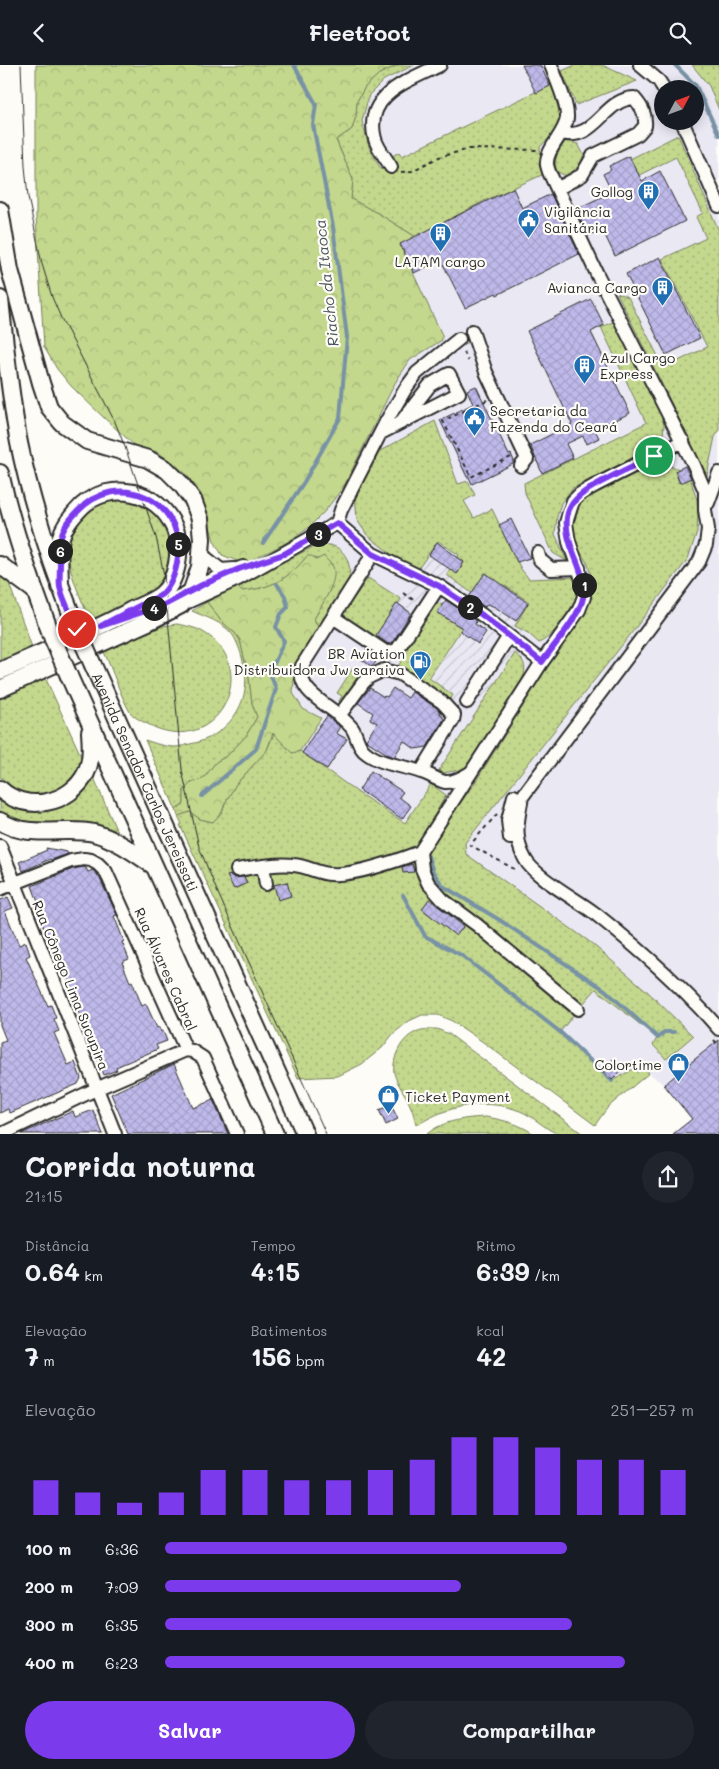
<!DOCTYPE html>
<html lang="pt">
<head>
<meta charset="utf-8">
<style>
  body { margin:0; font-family:Mali,sans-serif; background:#20242c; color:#f1f3f6; height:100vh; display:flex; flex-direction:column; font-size:19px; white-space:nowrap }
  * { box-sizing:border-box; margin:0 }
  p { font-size:16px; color:#9ea1a6 }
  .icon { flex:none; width:28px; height:28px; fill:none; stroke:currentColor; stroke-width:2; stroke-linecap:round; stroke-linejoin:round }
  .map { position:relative; height:1069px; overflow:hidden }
  .drawer { display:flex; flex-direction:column; background:#171b24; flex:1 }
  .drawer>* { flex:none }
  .needle { width:32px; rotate:49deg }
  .buttons { position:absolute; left:654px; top:15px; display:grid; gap:10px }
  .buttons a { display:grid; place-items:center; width:50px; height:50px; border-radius:50%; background:#171b24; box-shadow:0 2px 12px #0003; font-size:25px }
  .pin { position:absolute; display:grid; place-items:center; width:42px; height:42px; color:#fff; margin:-21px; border:2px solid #fff; border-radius:50%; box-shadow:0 1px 5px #0007 }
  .km { position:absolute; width:25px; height:25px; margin:-12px; border-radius:50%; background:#222; color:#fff; font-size:14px; line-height:25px; text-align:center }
  .round { display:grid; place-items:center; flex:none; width:52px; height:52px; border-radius:26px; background:#20242c }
  .summary { display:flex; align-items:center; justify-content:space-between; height:85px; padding:0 25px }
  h1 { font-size:28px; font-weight:700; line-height:38px }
  .figures { display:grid; grid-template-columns:repeat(3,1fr); gap:8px; height:85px; padding:5px 25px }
  .figures div { display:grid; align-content:center }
  .figures b { font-size:25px; font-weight:700 }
  .figures small { font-size:14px; font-weight:400 }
  .figures p { font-size:14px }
  .chart { height:140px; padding:10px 25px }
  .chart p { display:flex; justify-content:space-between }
  .chart svg { width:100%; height:90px; margin-top:5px; stroke:#7c3aed; stroke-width:6 }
  .button { display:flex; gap:10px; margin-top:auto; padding:10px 25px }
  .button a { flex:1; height:58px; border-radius:30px; background:#7c3aed; color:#fff; font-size:20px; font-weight:700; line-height:58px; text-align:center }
  .button a+a { background:#20242c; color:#f1f3f6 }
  ul { padding:0 25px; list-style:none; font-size:16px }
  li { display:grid; grid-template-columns:80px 60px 1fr; align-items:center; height:38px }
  li i { height:12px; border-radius:6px; background:#7c3aed }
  header { display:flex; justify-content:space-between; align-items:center; height:65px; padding:0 25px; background:#171b24; font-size:22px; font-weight:700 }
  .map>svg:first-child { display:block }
  .built { fill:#eae8f3; fill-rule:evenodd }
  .industrial { fill:url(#industrial-furrows) }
  .grass { fill:url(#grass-dots); stroke:#77815c }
  .forest { fill:url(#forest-crowns); stroke:#77815c }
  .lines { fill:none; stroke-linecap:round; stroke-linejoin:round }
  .stream { stroke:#7892a5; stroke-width:4 }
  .building { fill:url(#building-cross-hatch); stroke:#2b2b2b }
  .minor-casing { stroke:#2b2b2b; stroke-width:16 }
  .major-casing { stroke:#2b2b2b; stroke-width:20 }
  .path { stroke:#2b2b2b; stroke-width:2; stroke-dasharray:4 4; stroke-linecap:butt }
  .minor { stroke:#fdfcf7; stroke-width:12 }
  .major { stroke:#fdfcf7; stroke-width:16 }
  .tram { stroke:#2b2b2b; stroke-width:1 }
  .major-bridge-casing { stroke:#2b2b2b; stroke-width:20; stroke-linecap:butt }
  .major-bridge { stroke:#fdfcf7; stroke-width:16 }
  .route-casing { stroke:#fff; stroke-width:10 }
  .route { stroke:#7c3aed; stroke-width:6 }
  .labels { text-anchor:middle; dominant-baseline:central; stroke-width:4.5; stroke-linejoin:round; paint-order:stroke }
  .poi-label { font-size:14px; fill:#2b2b2b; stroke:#fdfcf7; text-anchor:end }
  .street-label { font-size:14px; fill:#2b2b2b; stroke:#fdfcf7 }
  .water-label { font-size:15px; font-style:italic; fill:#4b565e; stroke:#fdfcf7 }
</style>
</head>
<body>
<header><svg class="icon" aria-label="back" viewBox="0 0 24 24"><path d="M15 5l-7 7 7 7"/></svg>Fleetfoot<svg class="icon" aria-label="search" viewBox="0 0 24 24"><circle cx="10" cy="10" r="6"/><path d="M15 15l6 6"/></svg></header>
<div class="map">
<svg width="719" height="1069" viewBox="0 0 719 1069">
  <defs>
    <pattern id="industrial-furrows" width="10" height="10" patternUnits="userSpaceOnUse" patternTransform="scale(1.25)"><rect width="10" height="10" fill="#eae8f3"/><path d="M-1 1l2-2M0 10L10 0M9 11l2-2" fill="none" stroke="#c9c7d0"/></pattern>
    <pattern id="grass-dots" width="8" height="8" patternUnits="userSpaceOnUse" patternTransform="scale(1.25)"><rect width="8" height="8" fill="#c3d78d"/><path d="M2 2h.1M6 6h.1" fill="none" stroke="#a8b97a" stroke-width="1.8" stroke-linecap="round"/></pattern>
    <pattern id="forest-crowns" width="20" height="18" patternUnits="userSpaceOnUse" patternTransform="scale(1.25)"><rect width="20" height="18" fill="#c3d78d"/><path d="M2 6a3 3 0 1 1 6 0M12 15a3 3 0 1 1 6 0" fill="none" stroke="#a8b97a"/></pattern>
    <pattern id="building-cross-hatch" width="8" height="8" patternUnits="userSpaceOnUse" patternTransform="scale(1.25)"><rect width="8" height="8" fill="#bfb9ea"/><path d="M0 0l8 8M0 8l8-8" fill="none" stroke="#a49fc9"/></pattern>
  </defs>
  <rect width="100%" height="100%" fill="#fdfcf7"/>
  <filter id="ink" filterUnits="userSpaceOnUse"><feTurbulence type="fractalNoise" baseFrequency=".02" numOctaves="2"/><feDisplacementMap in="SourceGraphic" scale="10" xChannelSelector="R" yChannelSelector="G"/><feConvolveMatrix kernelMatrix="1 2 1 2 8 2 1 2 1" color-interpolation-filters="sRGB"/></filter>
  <g filter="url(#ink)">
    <path class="built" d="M36 0H719V1069H673L691 1054 664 1020 649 1008 608 1042 553 989 252 883 251 892 242 894 145 675 175 682 197 678 217 669 232 654 243 637 247 612 242 591 232 569 214 555 192 546 237 496 222 490 214 476 205 444 196 422 185 408 159 388 134 380 102 351 71 321 57 304 44 282 36 152ZM662 24H695V56H662Z"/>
    <path class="industrial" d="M437 476 543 546 473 652 367 582Z"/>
    <path class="grass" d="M398 0H414L384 15 369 30 362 56 369 82 381 104 392 99 394 90 399 87 402 91 552 19C557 31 567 53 558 65 553 71 545 76 540 82 540 92 543 101 542 110L484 136 416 172 379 149 351 134 353 114 336 75 352 64 356 51 357 36 365 22 379 9Z
      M575 0H602L637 16 576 40 562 6Z
      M692 0H719V45L709 21Z
      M678 70 719 166V366L715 372 706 415 696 396V388L617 228 628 232 664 303 707 282 662 194 706 173 696 152 703 148 676 92 637 111 630 94Z
      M566 76 578 79 584 90 579 101 567 111 557 107C553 95 557 85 566 76Z
      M615 256 661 348 664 360 663 370 658 380 573 423 561 438 557 452 555 469 567 496 553 488 525 428 524 418 646 358 601 262Z
      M435 356 458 419 468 416 475 430 464 436 474 453 492 444 521 504 529 514 576 512C576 516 577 520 577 524 576 542 555 570 539 578L528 568 515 561 529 537 486 508 472 528 447 510 450 504 458 508 464 497 458 492 459 490 438 476 418 504 399 495 367 470 357 455 355 430 380 386Z
      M659 398 680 404 675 406 679 418 690 413 697 435 698 449 697 467 688 494 627 574 465 778 466 789 590 877 647 926 693 971 666 994 653 980 657 973 596 924 582 940 448 829C436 817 422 800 429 782L474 719 589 536C591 524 593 510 587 498 583 490 577 483 574 474 570 464 572 447 579 437 589 425 642 404 659 398Z
      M119 432 148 441 166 459 174 493 158 525 91 558C83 537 63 499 69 476 71 470 75 464 78 459 90 442 99 438 119 432Z
      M317 480C322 480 328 479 333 481 347 485 353 504 348 517 344 529 326 552 319 564L314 554 331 523 332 499C325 494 315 494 307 491 289 514 270 524 241 526L237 520Z
      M0 506 7 513 33 585 0 600Z
      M368 513 401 534 377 571 393 581 386 585 347 558 343 549Z
      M207 537 221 556 235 568 240 575 249 613 252 638 257 652 246 671 227 691 216 697 203 714 184 725V739L176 745 145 675C154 678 164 682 175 682 179 682 185 680 190 679 226 673 253 638 244 601 242 591 238 577 232 569 223 557 205 552 192 546Z
      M436 537 445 541 439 549 462 563 429 613 453 630 449 636 397 602 401 597 399 587 432 538Z
      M177 559C186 561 195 562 203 567 260 599 223 689 156 663 148 659 135 654 130 647 121 632 112 604 104 587L163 561Z
      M515 588C524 595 527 601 523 613L465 704 443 708 439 705Z
      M353 603 360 608 340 638 339 636 342 631 337 628Z
      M45 612 82 693C76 718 50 739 23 728 14 725 7 718 0 712V634L8 629Z
      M274 668 292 688 300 686 360 729 405 758 431 719 446 730 415 784 353 805 331 806 309 799 291 798 235 802 236 808 228 811 235 824 247 817 244 812 257 809 260 824 271 820 268 808C288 796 309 811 328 813 351 815 375 805 396 798 402 796 409 796 415 795L417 804 428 826 448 846 575 948 560 967 612 1016 642 999 649 1008 608 1042 595 1060 483 977 452 956 438 950H422L409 956 393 969 382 983 362 999 338 1011 298 1013 180 760 182 759 178 751 190 747 200 754 213 757 222 747 225 738 236 719 267 685Z
      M92 708 117 767 96 760 79 757 50 758 23 756 0 746V732L24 743Z
      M437 964 449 969 583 1069C576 1069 563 1069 556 1068 544 1063 533 1051 520 1046 486 1033 449 1040 419 1059H416C414 1052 413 1046 410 1040 406 1029 397 1020 394 1008 392 994 400 975 414 968 420 964 429 964 437 964Z
      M486 1052C504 1055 520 1059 534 1069H427C444 1055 466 1053 486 1052Z"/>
    <path class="forest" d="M36 0H398L379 9 365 22 357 36 356 51 352 64 336 75 353 115 351 134 379 149 416 172 400 180 442 270V275L410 295 395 318 344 421 325 446 307 464 286 478 248 497 237 496 222 490 214 476 205 444 196 422 185 408 159 388 134 380 102 351 71 321 57 304 44 282 36 152Z
      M307 491H312L316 495 324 491C326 495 330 497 332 500 341 513 320 542 314 554L319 564 295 603 293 628 303 644 321 653 300 686 292 688 273 668 267 685 236 719 225 738 222 747 213 757 200 754 190 747 178 751 176 745 184 739V725L192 717 203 714 216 697 227 691 246 671 257 652 252 638 249 613 240 575 235 568 221 556 207 537 237 520 241 526C270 524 289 514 307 491Z"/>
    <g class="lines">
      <path class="stream" d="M675 0 696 21 719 70
        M263 478 304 417 340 353 347 272 333 162 313 60 316 39 294 0
        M202 731 256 684 276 624 270 608 284 576 276 562 281 549 288 542 285 531 277 519
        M428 791 433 807 443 821 498 854 605 925 658 973 664 967H674
        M403 830 425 871 461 890 487 910 560 967 612 1016"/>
    </g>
    <path class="building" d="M522 0H540L550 21 536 28Z
      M629 91 642 116 660 106 685 156 615 191 602 164 588 171 576 144 612 127 603 109 611 105 609 101Z
      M513 123 522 143 551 129 579 189 497 230 496 228 465 243 441 195 414 208 400 179Z
      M660 192 700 273 666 290 626 209Z
      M591 234 604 260 591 267 630 348 595 365 599 373 587 379 583 371 566 379 573 393 542 408 530 380 572 359 527 266Z
      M476 321 509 390 511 389 514 396 513 399 472 419 469 412H467L440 355 473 339 467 325Z
      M685 401 691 413 680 418 675 406Z
      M511 454 530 493 517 497 499 460Z
      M437 477 464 497 457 509 429 490Z
      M485 508 528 538 516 556 495 542 487 539 485 542 469 532Z
      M446 535 476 556 475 559 486 567 478 579 460 566 462 563 437 547Z
      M397 538 411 548 392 578 388 579 376 570Z
      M367 584 379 593 372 602 361 594Z
      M370 623 384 632 385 631 387 632 393 623 408 633 412 627 437 643 444 654 427 682 415 684 404 676 394 692 387 689 367 676 366 675 377 658 370 654 373 648 358 638Z
      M327 651 340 662 336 668 347 674 327 704 302 688 321 658H322Z
      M371 706 403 727 399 732 411 741 402 754 359 725Z
      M46 783 67 787 68 789 51 795 50 794 23 806 19 797 47 785Z
      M412 799 414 807 403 808 402 802Z
      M84 802 86 803 88 807 93 805 99 812 117 850 114 851 124 876 122 877 129 894 122 897 130 917 132 916 142 941 146 939 157 963 159 962 161 967 163 966 167 976 156 980 158 984 116 1002 117 1005 104 1010 90 976 88 977 83 964H85L73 933 75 932 63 902 61 903 46 868 34 838 38 837 32 821 73 804Z
      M230 810 235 813 244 812 247 818 234 824 227 811Z
      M287 817 291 831 278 835 274 820Z
      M8 832 13 843 5 846 19 880 26 877 30 890 26 892 48 941 51 940 56 953 54 954 59 966 54 968 68 1000 75 997 81 1013 78 1019 10 1048 8 1044 0 1048V977L6 975 0 960V834L1 835Z
      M429 834 461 859 463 862 456 871 422 844Z
      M719 975V1069H673L692 1054 664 1020 677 1009 673 1004 686 993 690 998Z
      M613 994 623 1004 612 1015 602 1005Z
      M174 999 193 1043 213 1035 228 1069H128L111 1029Z
      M391 1040 398 1054 386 1060 379 1045Z
      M93 1045 103 1069H21L73 1046 75 1052Z"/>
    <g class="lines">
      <defs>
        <path id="minor" d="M551 0C556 14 568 39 567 53 565 69 545 85 547 100 548 104 549 108 551 111L597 209 694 400 705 426V445L708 464 706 480 699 497 522 732C518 754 513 773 525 794 534 812 580 836 597 850 641 885 682 921 719 964
          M640 0 659 16 664 24
          M682 56 719 141
          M391 102C386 93 378 84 375 74 363 30 408 16 440 0
          M557 124 582 110 593 91 638 69 645 61C646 49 642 42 634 33 603 34 596 77 561 68
          M472 266 486 307 527 394 521 401
          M381 368 459 328 449 309 430 320 401 357
          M708 438 719 408
          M337 458 373 489 439 521 482 550 542 597
          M538 488 540 495 551 504 579 503
          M201 489 221 505 234 504
          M373 489 302 601C296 626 326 638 341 652 344 655 349 659 352 663 357 670 357 679 364 686 380 700 402 700 421 707 429 709 437 715 445 717 454 718 463 712 470 708
          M181 540 238 514 337 458 341 445 387 355 406 323 417 308 459 274
          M143 547C178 535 208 514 243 502
          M333 552 387 588 397 585 439 521
          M467 637 509 571
          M339 651 363 618 369 612 384 605 400 609 442 637 454 650 453 655 421 707
          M510 773 508 755 514 731
          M0 781 115 1069
          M263 801 266 819
          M237 805C255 802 276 798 294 800 307 801 319 809 331 809 353 811 399 795 420 787
          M0 824 71 796 84 794 91 795 98 799 106 807 186 985
          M578 944 477 860 443 835 428 818 422 804 420 787 542 597 579 545 584 532V520L569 477 566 458 573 436 580 429 596 420 683 376
          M186 985 192 986 203 993 237 1069
          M2 1069 96 1024 186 985"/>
        <g id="major">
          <path d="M0 145 10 205 41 318 49 342 62 358 87 376 148 394 167 405 181 419 193 435 200 454 202 474 200 502 192 525 181 540 148 557 0 624"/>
          <path d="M0 234C5 282 10 331 19 378 32 441 53 504 77 564"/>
          <path d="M0 408C13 465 32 520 53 574"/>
          <path d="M0 500 34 525"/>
          <path id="s1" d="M93 600 305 1069"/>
          <path d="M0 606C43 587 86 569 128 547 138 541 153 537 162 529 170 522 175 509 177 499 179 487 179 473 174 462 158 425 111 415 82 441 73 450 64 460 61 472 58 488 60 506 60 522"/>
          <path d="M69 611 275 1069"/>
          <path d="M0 724C25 748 70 740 86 708 92 695 91 681 90 667"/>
          <path d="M0 756C29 775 63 761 94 768 116 774 136 789 154 801"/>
        </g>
      </defs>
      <use href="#minor" class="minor-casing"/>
      <use href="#major" class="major-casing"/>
      <path class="path" d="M401 107 412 106 439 92 469 84 537 85
        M464 287 468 296
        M487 335 443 356 471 412 511 392
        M403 528 415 536
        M497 749 470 780 518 806
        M714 975 719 981"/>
      <use href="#minor" class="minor"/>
      <use href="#major" class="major"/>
      <path class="tram" d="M21 0 25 101 28 132 42 199 52 232 61 253 115 357 125 382 156 472 164 510 182 705 199 782 217 826 326 1069"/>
      <defs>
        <path id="major-bridge" d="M77 564 93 600
          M53 574 69 611"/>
      </defs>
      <use href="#major-bridge" class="major-bridge-casing"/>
      <use href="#major-bridge" class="major-bridge"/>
    </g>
  </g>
  <g class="lines" filter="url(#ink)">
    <defs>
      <path id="route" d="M77 564C72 551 63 536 60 522 59 515 60 506 60 499 60 490 59 481 61 472 63 462 70 454 77 447 117 403 185 435 178 492 176 505 172 520 162 529 157 533 150 535 145 538 130 546 115 553 101 561L166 539 202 520 239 504 284 489 337 458 373 489 439 521 482 550 542 597C554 580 579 552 583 533 587 519 579 502 574 489 556 445 571 432 609 413 624 405 639 398 654 391"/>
    </defs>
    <use href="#route" class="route-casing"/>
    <use href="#route" class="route"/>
  </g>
  <defs>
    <symbol id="building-pin" viewBox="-11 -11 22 30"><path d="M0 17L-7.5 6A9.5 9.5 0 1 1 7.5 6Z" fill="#1f6fb2" stroke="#fdfcf7"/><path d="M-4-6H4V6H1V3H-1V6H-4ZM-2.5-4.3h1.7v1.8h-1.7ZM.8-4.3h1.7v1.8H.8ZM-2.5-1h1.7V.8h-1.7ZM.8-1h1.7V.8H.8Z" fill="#fff"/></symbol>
    <symbol id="civic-pin" viewBox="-11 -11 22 30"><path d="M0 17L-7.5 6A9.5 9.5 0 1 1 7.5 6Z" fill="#1f6fb2" stroke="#fdfcf7"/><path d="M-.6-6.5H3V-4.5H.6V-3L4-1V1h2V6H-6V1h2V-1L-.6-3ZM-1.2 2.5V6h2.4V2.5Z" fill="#fff"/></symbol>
    <symbol id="fuel-pin" viewBox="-11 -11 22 30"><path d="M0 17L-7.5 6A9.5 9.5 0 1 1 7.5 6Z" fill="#1f6fb2" stroke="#fdfcf7"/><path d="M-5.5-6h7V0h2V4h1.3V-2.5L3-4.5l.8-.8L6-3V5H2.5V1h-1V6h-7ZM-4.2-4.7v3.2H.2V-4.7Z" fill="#fff"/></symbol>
    <symbol id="shop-pin" viewBox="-11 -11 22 30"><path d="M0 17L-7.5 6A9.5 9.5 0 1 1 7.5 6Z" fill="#1f6fb2" stroke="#fdfcf7"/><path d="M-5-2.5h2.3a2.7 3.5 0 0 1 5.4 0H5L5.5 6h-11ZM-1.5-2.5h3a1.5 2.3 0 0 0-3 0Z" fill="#fff"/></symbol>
  </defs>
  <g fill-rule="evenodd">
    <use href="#building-pin" x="636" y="114" width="25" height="34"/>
    <use href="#civic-pin" x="516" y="142" width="25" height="34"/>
    <use href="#building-pin" x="428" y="156" width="25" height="34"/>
    <use href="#building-pin" x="650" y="210" width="25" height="34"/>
    <use href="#building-pin" x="572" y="288" width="25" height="34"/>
    <use href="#civic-pin" x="462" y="340" width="25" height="34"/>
    <use href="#fuel-pin" x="408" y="584" width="25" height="34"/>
    <use href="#shop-pin" x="666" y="986" width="25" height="34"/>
    <use href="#shop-pin" x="376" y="1018" width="25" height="34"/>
  </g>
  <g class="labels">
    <g class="poi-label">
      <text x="633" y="126">Gollog</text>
      <text x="544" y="146" text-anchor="start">Vigilância<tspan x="544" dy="16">Sanitária</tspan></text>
      <text x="440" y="196" text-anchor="middle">LATAM cargo</text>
      <text x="647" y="222">Avianca Cargo</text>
      <text x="600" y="292" text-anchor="start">Azul Cargo<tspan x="600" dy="16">Express</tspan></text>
      <text x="490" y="345" text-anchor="start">Secretaria da<tspan x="490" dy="16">Fazenda do Ceará</tspan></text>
      <text x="405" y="588">BR Aviation<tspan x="405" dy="16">Distribuidora Jw saraiva</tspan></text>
      <text x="662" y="999">Colortime</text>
      <text x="405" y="1031" text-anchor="start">Ticket Payment</text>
    </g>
    <g class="street-label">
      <text stroke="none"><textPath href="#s1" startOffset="128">Avenida Senador Carlos Jereissati</textPath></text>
      <text transform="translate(166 904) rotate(66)">Rua Álvares Cabral</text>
      <text transform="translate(71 920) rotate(68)">Rua Cônego Lima Sucupira</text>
    </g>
    <g class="water-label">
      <text transform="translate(326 218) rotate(-96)">Riacho da Itaoca</text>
    </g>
  </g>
</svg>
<div class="buttons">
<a><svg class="needle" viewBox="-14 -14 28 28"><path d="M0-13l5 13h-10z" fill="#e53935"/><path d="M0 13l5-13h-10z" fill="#9ea1a6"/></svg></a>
</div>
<div class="pin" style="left:654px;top:391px;background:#1e9e55"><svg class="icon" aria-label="arrive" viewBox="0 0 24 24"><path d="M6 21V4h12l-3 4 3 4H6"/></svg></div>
<div class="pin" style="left:77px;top:564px;background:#d93025"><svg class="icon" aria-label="check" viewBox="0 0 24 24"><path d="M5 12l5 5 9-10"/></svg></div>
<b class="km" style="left:584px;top:520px">1</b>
<b class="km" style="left:470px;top:542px">2</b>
<b class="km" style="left:318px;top:469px">3</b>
<b class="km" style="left:154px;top:543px">4</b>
<b class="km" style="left:178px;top:479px">5</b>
<b class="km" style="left:60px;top:486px">6</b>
</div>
<section class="drawer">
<div class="summary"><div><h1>Corrida noturna</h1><p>21:15</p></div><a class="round"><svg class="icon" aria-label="share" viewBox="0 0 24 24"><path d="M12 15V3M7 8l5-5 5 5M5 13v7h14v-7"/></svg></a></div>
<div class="figures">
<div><p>Distância</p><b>0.64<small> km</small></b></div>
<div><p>Tempo</p><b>4:15</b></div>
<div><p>Ritmo</p><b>6:39<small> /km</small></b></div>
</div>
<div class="figures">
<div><p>Elevação</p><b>7<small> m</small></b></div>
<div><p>Batimentos</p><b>156<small> bpm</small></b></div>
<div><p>kcal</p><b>42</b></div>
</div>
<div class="chart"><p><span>Elevação</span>251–257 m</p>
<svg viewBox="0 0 160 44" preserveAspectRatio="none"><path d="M5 44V27M15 44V33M25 44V38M35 44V33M45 44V22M55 44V22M65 44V27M75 44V27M85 44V22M95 44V17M105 44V6M115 44V6M125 44V11M135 44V17M145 44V17M155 44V22"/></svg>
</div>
<ul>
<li><b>100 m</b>6:36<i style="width:76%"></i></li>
<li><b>200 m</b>7:09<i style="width:56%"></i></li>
<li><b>300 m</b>6:35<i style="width:77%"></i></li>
<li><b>400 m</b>6:23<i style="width:87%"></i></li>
</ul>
<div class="button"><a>Salvar</a><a>Compartilhar</a></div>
</section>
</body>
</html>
